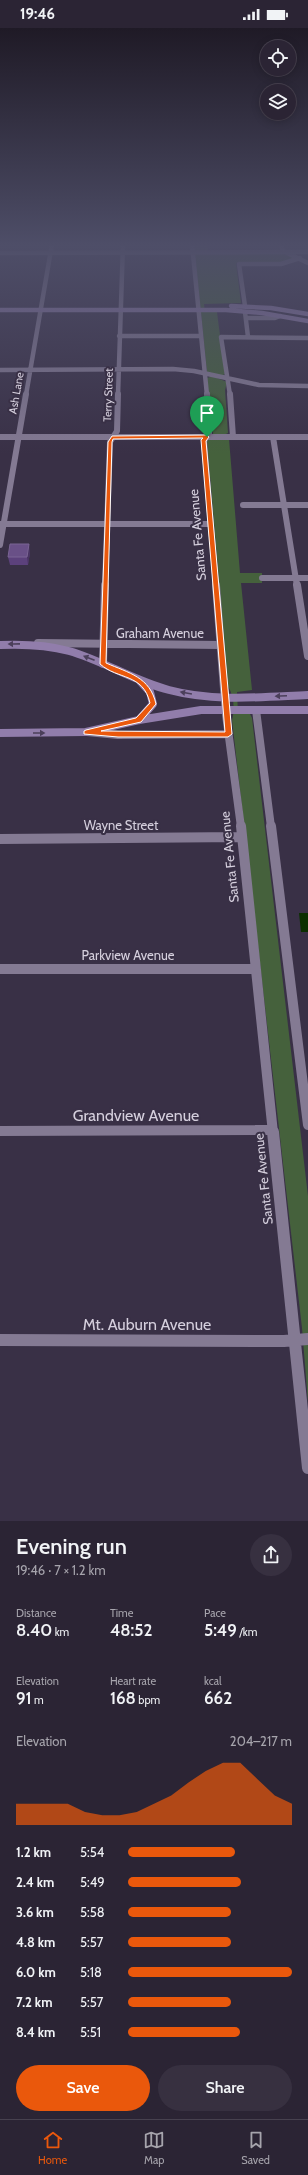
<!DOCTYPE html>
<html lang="en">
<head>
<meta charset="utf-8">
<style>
  body { margin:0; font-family:Cabin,sans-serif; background:#373040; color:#f1f3f6; height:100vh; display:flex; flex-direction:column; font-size:15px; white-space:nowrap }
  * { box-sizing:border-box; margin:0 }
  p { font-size:13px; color:#a6a4ac }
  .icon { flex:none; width:22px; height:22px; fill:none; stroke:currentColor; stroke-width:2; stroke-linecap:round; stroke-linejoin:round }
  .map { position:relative; height:1493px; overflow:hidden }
  .panel { display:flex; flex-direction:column; background:#2b2434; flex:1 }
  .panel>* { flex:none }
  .fabs { position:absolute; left:260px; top:12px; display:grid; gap:8px }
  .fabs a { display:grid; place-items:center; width:36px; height:36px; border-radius:50%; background:#2b2434; box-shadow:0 2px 10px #0003,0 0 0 1px #47414f; font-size:20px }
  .pin { position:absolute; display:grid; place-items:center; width:34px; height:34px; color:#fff; margin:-41px -17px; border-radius:50% 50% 50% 0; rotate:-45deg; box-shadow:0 0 4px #0007 }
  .pin .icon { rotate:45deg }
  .round { display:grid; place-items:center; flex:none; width:42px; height:42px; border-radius:21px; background:#373040 }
  .overview { display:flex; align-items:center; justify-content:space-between; height:68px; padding:0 16px }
  h1 { font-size:22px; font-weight:600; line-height:30px }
  .figures { display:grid; grid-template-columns:repeat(3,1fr); gap:6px; height:68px; padding:4px 16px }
  .figures div { display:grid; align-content:center }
  .figures b { font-size:17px; font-weight:600 }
  .figures small { font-size:11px; font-weight:400 }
  .figures p { font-size:11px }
  .chart { height:112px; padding:8px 16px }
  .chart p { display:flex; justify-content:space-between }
  .chart svg { width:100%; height:72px; margin-top:4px; fill:#ea580c; opacity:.7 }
  .button { display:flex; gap:8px; margin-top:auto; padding:8px 16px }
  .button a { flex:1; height:46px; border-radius:24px; background:#ea580c; color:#fff; font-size:16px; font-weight:600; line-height:46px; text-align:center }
  .button a+a { background:#373040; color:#f1f3f6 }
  ul { padding:0 16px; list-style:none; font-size:13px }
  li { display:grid; grid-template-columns:64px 48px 1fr; align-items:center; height:30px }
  li i { height:10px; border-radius:5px; background:#ea580c }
  .status { display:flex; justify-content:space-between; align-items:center; height:28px; padding:0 20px; background:#2b2434; direction:ltr }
  .status svg { height:11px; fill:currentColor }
  .tab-bar { display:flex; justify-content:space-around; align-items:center; height:56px; border-top:1px solid #47414f; background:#2b2434; font-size:11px; color:#a6a4ac }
  .tab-bar a { display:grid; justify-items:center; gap:2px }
  .tab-bar .active { color:#ea580c }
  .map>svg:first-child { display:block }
  .green { fill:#45613c }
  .water { fill:#0b2f00 }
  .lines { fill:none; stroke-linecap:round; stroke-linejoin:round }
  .street-far4 { stroke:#847a93; stroke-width:4.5 }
  .street-far3 { stroke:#847a93; stroke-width:6 }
  .street-far2 { stroke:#847a93; stroke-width:8 }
  .street-far1 { stroke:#847a93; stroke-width:10 }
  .street { stroke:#847a93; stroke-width:12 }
  .secondary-far1 { stroke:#917dab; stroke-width:4.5 }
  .secondary { stroke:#917dab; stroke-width:8 }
  .wall { fill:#5c417c }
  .shaded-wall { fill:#493462 }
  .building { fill:#695087; stroke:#7a6494 }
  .oneway { fill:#4b3f5a }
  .route { fill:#ea580c; stroke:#fff; fill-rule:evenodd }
  .labels { text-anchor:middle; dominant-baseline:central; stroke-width:4; stroke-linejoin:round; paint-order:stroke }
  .far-street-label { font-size:11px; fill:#d5cfdd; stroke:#393046 }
  .street-label { font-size:13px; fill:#d5cfdd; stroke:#393046 }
  .near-street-label { font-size:16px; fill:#d5cfdd; stroke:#393046 }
</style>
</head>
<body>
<div class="status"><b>19:46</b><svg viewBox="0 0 49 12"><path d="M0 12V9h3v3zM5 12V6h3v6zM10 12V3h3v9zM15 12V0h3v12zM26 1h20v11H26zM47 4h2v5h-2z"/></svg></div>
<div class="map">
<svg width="308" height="1493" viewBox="0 0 308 1493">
  <rect width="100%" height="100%" fill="#393046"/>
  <path class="green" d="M194 216H207L208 223 283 226 295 230 279 235H236L241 275 204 276 205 284H217L225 346 217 350 227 354 225 362 228 405 226 406 229 411 240 545H262V555H241L252 662 237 664 238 686H250L252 690 308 1168V1374L302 1300 232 692C235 681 234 669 228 658L207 413 213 406 207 350 210 349 207 344Z"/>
  <path class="water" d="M299 885H308V904H301Z"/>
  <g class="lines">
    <path class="street-far4" d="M192 216 207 367
      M281 216 283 223 308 235
      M0 225 308 224
      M245 278 239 236H281L300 230
      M245 284 248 309
      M246 290H275L280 288
      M119 308H200
      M0 342 173 341 194 343 259 357 308 358
      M26 367 52 216
      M118 367 123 216
      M230 367 221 309 308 310"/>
    <path class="street-far3" d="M207 366 209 405 204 413 216 558
      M230 366 233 409
      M0 409H308
      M273 409 297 558
      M243 477H308
      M0 496H210
      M0 517 26 366
      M262 550H308
      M105 558 110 414 117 403 118 366"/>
    <path class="street-far2" d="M216 557 226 687 241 799
      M297 557 308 628
      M38 615 220 617
      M103 636 105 557
      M256 682 271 799
      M87 704 118 707 228 706"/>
    <path class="street-far1" d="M241 798 273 1105
      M271 798 308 1097
      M0 811 242 809
      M0 941H255
      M0 1103 271 1102"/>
    <path class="street" d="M273 1104 308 1440
      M0 1312 284 1313 308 1311"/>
    <path class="secondary-far1" d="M231 278 271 280 308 286
      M0 282H226L262 285 308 293"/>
    <path class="secondary" d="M0 617C23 616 47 617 69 623 104 633 134 653 169 662 214 674 262 669 308 667
      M139 692 153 676 150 664 140 653
      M0 705 86 704 139 692 201 682H308"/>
  </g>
  <path class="wall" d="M30 524 28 537H10L8 529Z"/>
  <path class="shaded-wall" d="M29 516 30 524 28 537 27 529Z"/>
  <path class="building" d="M10 516H29L27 529H8Z"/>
  <defs><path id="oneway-solid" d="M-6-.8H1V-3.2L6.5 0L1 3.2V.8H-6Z"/></defs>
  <g class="oneway">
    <use href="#oneway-solid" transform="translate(14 616) rotate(179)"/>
    <use href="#oneway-solid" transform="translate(89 630) rotate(-159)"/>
    <use href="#oneway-solid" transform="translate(186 665) rotate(-170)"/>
    <use href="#oneway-solid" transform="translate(281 668) rotate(178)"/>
    <use href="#oneway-solid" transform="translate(39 705)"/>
  </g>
  <linearGradient id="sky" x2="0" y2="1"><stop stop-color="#1f1a26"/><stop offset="0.51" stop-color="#4e4e68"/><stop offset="1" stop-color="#4e4e68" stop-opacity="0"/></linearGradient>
  <rect width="308" height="426" fill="url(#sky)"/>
  <path class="route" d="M207 407 209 409 206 413 232 706 228 709H118L84 706V703L86 702 136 690 150 675C143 645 118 652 100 636L108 414 112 408ZM203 410 201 412 225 704 101 703 141 694 156 676C150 649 129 645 106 635L112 414 113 411Z"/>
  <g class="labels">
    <g class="far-street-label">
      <text transform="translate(16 365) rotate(-80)">Ash Lane</text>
      <text transform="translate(108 367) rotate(-88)">Terry Street</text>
    </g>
    <g class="street-label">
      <text transform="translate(197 507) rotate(-95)">Santa Fe Avenue</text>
      <text x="160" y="605">Graham Avenue</text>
      <text x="121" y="797">Wayne Street</text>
      <text transform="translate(229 829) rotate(-96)">Santa Fe Avenue</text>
      <text x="128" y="927">Parkview Avenue</text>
      <text transform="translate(263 1151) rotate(-96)">Santa Fe Avenue</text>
    </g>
    <g class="near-street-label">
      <text x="136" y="1087">Grandview Avenue</text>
      <text x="147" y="1296">Mt. Auburn Avenue</text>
    </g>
  </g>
</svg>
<div class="fabs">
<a><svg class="icon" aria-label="locate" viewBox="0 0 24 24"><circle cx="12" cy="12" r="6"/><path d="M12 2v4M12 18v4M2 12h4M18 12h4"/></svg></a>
<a><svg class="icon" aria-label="layers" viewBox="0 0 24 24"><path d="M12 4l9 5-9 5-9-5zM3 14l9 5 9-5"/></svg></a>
</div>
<div class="pin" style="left:207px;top:409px;background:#1e9e55"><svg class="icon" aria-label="arrive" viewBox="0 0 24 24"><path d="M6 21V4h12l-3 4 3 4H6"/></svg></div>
</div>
<section class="panel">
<div class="overview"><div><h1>Evening run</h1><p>19:46 · 7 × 1.2 km</p></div><a class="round"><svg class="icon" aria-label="share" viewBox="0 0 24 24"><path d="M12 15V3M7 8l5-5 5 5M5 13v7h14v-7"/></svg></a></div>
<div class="figures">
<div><p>Distance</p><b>8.40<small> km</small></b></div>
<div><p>Time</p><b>48:52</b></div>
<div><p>Pace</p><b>5:49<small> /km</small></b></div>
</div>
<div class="figures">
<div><p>Elevation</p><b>91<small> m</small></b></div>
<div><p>Heart rate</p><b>168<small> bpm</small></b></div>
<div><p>kcal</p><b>662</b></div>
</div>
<div class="chart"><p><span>Elevation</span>204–217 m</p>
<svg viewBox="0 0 160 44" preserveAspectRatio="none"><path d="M0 44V31L10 31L20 31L30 31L40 36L50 38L60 38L70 36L80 31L90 26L100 18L110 11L120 6L130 6L140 16L150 26L160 31V44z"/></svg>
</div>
<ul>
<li><b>1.2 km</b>5:54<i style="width:65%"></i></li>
<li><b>2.4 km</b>5:49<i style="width:69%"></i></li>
<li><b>3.6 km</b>5:58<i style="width:63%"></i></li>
<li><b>4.8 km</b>5:57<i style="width:63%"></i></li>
<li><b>6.0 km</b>5:18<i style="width:100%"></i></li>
<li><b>7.2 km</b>5:57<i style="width:63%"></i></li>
<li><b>8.4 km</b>5:51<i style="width:68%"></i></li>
</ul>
<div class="button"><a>Save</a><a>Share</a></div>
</section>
<nav class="tab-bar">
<a class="active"><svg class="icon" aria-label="home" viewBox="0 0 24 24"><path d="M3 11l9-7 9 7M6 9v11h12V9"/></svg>Home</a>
<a><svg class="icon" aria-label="map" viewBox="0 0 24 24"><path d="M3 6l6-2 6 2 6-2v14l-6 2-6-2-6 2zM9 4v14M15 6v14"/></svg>Map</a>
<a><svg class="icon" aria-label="saved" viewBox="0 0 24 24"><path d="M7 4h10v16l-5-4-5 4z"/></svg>Saved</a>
</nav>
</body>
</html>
